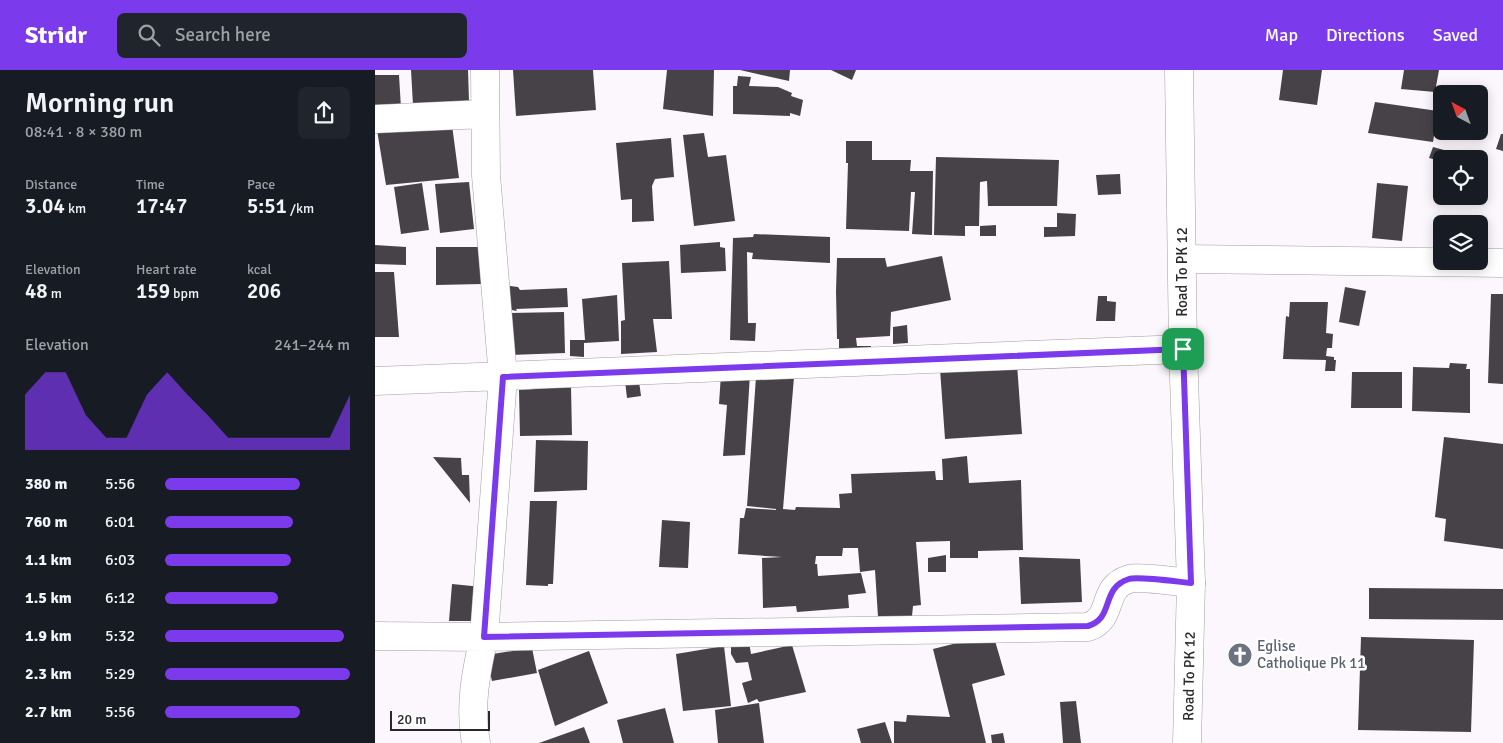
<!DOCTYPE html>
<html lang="en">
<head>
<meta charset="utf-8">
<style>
  body { margin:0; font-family:Signika,sans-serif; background:#20242c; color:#f1f3f6; height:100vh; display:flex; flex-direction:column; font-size:19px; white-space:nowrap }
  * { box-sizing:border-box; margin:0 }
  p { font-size:16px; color:#9ea1a6 }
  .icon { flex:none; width:28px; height:28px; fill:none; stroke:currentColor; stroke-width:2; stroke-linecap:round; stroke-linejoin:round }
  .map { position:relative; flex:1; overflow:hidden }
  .sheet { display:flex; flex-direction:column; background:#171b24; width:375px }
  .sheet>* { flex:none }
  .needle { width:32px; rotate:319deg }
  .controls { position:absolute; left:1058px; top:15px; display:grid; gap:10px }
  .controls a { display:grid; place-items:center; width:55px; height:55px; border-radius:8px; background:#171b24; box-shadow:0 2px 12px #0003; font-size:25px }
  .scale { position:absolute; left:15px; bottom:12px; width:100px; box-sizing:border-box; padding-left:5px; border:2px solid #29282a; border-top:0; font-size:14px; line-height:18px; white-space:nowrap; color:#29282a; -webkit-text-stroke:4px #fff; paint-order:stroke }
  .pin { position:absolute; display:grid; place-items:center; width:42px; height:42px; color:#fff; margin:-21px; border-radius:10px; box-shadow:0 2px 8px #0006 }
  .round { display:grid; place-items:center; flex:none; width:52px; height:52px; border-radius:8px; background:#20242c }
  .summary { display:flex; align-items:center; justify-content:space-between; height:85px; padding:0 25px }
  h1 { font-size:28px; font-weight:600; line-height:38px }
  .stats { display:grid; grid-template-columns:repeat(3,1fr); gap:8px; height:85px; padding:5px 25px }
  .stats div { display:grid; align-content:center }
  .stats b { font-size:21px; font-weight:600 }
  .stats small { font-size:14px; font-weight:400 }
  .stats p { font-size:14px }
  .chart { height:140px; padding:10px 25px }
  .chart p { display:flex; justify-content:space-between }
  .chart svg { width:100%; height:90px; margin-top:5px; fill:#7c3aed; opacity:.7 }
  ul { padding:0 25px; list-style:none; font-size:16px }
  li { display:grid; grid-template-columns:80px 60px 1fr; align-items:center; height:38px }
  li i { height:12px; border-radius:6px; background:#7c3aed }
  header { display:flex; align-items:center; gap:30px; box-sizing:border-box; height:70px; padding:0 25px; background:#7c3aed; color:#fff }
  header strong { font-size:24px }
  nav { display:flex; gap:28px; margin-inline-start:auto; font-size:18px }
  .search { width:350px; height:45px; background:#20242c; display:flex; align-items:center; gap:12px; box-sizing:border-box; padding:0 18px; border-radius:8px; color:#9ea1a6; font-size:19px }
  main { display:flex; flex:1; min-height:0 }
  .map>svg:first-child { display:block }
  .building { fill:#464247 }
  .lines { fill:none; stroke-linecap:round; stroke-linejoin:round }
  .minor-casing { stroke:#a39ea3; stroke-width:29 }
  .primary-casing { stroke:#a39ea3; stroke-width:29 }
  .minor { stroke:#fff; stroke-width:28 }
  .primary { stroke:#fff; stroke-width:28 }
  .route-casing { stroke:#fff; stroke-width:10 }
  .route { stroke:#7c3aed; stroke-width:6 }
  .labels { text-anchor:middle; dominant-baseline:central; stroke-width:5; stroke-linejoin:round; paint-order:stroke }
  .street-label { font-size:15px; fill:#29282a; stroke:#fff }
  .worship-label { font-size:15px; fill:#5b616d; stroke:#fff; text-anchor:start }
</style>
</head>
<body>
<header>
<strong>Stridr</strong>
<div class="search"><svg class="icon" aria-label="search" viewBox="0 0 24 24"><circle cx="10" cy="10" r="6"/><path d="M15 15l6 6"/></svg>Search here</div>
<nav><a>Map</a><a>Directions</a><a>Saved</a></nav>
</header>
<main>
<section class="sheet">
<div class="summary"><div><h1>Morning run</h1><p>08:41 · 8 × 380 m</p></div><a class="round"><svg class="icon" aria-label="share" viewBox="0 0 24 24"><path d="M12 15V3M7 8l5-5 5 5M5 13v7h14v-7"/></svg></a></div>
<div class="stats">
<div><p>Distance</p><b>3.04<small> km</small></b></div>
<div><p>Time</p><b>17:47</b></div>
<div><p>Pace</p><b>5:51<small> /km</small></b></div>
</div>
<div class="stats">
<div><p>Elevation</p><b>48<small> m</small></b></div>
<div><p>Heart rate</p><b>159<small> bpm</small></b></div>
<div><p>kcal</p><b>206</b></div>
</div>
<div class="chart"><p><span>Elevation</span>241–244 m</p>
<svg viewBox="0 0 160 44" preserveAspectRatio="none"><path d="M0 44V17L10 6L20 6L30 27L40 38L50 38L60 17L70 6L80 17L90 27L100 38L110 38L120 38L130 38L140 38L150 38L160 17V44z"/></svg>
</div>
<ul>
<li><b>380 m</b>5:56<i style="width:73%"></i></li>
<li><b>760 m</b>6:01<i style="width:69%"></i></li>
<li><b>1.1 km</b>6:03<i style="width:68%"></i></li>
<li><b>1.5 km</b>6:12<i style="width:61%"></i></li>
<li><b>1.9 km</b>5:32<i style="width:97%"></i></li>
<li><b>2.3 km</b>5:29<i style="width:100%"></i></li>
<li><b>2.7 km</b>5:56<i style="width:73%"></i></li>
</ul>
</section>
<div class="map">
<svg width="1128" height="673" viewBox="0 0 1128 673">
  <rect width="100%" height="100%" fill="#fcf7fc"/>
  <path class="building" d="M36 0H93L94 31 38 35Z
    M138 0H218L221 40 141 46Z
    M292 0H339L338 46 288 39Z
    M365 0H415L414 11Z
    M456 0H481L477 10Z
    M908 0H947L942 35 904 30Z
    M1029 0H1064L1060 22 1026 19Z
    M0 5H24L26 38 0 37Z
    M363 6 376 7 374 16 403 17 417 23 416 26 428 30 425 46 415 43V46L358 44V16H362Z
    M1000 32 1063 41 1058 72 993 63Z
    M77 55 84 108 11 115 2 60Z
    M329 63 333 87 351 85 360 151 319 156 308 65Z
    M1126 64H1128V81L1121 79Z
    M296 68 299 107 280 109 277 116 279 151 257 152V129L246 130 241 73Z
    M471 71H497V90H536L535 101H558L557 165 537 164 540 122H536L534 161 471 159 473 93H471Z
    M1058 77 1069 80 1065 91 1054 88Z
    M561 87 684 90 682 136H613L612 111 605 112 604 156H590V166L559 165Z
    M745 104 746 124 723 125 721 105Z
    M94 112 99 159 65 163 60 114Z
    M47 113 54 160 26 164 19 117Z
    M1002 113 1033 116 1027 171 997 168Z
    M682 143 701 144 700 166 669 167V157H682Z
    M621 155V166H605V156Z
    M379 164 455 167V193L377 189 378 183 372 182 373 253H381L380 271 355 270 358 168 378 167Z
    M345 172V177L350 178 351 201 306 203 305 175Z
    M0 175 31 177V195L0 194Z
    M61 177H106L107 214 61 215Z
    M567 186 576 230 516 242 515 266 481 268 482 276H496V287L464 279V269H462L461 221 462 188H510L512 197Z
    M294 191 297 249H278L282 282 246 284V251L250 250 247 193Z
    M0 202H19L24 267H0Z
    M128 215 143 217 145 220 192 218 193 237 141 239 142 241 126 238Z
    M970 217 991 221 984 256 964 252Z
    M1116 224H1128V314L1113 313Z
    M242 225 244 271 209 273V287L195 286V270H210L207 229Z
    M723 226H732V231L741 232 740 251H721Z
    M915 232H953L951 263 958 264 957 278H952L951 286 959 287V290H961L960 301H950L951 290 908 289 911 246 914 247Z
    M189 242 190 283 135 285 134 243Z
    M532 255 533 273 518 274V257Z
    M1075 293 1092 294 1091 299H1095V343L1037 341 1038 297 1074 298Z
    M642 294 647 364 570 369 565 299Z
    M977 302H1027V338H976Z
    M346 304H375L370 385 348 386 352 335 344 334Z
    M381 307H419L408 439 420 440 421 437 465 438 464 424 477 423 476 404 560 401 561 410H568L567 389 592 386 594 413 646 410 648 480 603 481V488H575V471L541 472 546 535 538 536 537 546 503 547 500 500 485 502 483 478H468L467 486H441L440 494H442L443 506 486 503 491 523 473 525 474 538 422 542 421 536 388 538 387 488 407 487 363 484 365 448H369L371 438 401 440V439L372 436Z
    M250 311H264L266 326 252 328Z
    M160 317H196L197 365 145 366 144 320 160 319Z
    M1069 367 1128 374V479L1069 471 1071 449 1060 447Z
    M161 370 213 371 212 420 159 422Z
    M58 387 86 388 87 405H94L95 433Z
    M155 431H182L178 514H173V516L151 515Z
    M287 450 315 452 313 498 284 497Z
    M571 485V502H553V488Z
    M644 487 705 489 707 532 646 534Z
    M77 514 107 517V551H74Z
    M994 518 1128 519V550L994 549Z
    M618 564 630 605 597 614 611 673H519V651L531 652 532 645 575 647 558 579Z
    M986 567 1099 570 1096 662 983 660Z
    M374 572 376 584 417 575 431 622 384 632 382 629 373 633 367 613 377 610 373 592 361 593 356 584V573Z
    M349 576 356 636 308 641 301 584Z
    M157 578 162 603 117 611 111 585Z
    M214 581 233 633 180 656 163 600Z
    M701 631 706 673H688L685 632Z
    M384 633 389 673H343L340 640Z
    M290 638 299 673H248L242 650Z
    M510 652 517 673H486L482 659Z
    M209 657 215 673H164Z
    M628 663 630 673H617L616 665Z"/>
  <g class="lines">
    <defs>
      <path id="minor" d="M0 49 109 44
        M808 189 1128 193
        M0 311 808 279
        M0 566 109 567 713 557C740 548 725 518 754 509 763 506 804 512 816 513
        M101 673C94 637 101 602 109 567L128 307 111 105 110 0"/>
      <path id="primary" d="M804 0 808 279 816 513 812 673"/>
    </defs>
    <use href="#minor" class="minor-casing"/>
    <use href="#primary" class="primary-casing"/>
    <use href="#minor" class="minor"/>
    <use href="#primary" class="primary"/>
  </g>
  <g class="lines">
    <defs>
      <path id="route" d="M808 279 816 513C804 512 763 506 754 509 725 518 740 548 713 556L109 567 128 307Z"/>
    </defs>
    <use href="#route" class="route-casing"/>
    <use href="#route" class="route"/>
  </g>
  <defs>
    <symbol id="church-disc" viewBox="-11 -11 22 22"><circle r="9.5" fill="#6b7280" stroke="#fff"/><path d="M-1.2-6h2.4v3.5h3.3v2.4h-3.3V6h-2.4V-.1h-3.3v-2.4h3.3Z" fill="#fff"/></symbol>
  </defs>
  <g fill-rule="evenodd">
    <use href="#church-disc" x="851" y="571" width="28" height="28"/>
  </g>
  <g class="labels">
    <g class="street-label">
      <text transform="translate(807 202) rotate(-90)">Road To PK 12</text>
      <text transform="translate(814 606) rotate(-89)">Road To PK 12</text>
    </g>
    <g class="worship-label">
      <text x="882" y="576">Eglise<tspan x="882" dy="17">Catholique Pk 11</tspan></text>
    </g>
  </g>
</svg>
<div class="controls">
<a><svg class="needle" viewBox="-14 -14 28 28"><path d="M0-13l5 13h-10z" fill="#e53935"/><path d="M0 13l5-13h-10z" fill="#9ea1a6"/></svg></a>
<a><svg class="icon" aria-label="locate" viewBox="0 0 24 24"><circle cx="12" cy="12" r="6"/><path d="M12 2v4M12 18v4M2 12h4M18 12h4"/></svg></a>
<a><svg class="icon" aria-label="layers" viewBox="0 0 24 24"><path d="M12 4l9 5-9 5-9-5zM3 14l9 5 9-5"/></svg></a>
</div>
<div class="scale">20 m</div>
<div class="pin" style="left:808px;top:279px;background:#1e9e55"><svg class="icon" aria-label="arrive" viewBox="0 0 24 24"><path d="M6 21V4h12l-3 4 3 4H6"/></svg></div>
</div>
</main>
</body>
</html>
